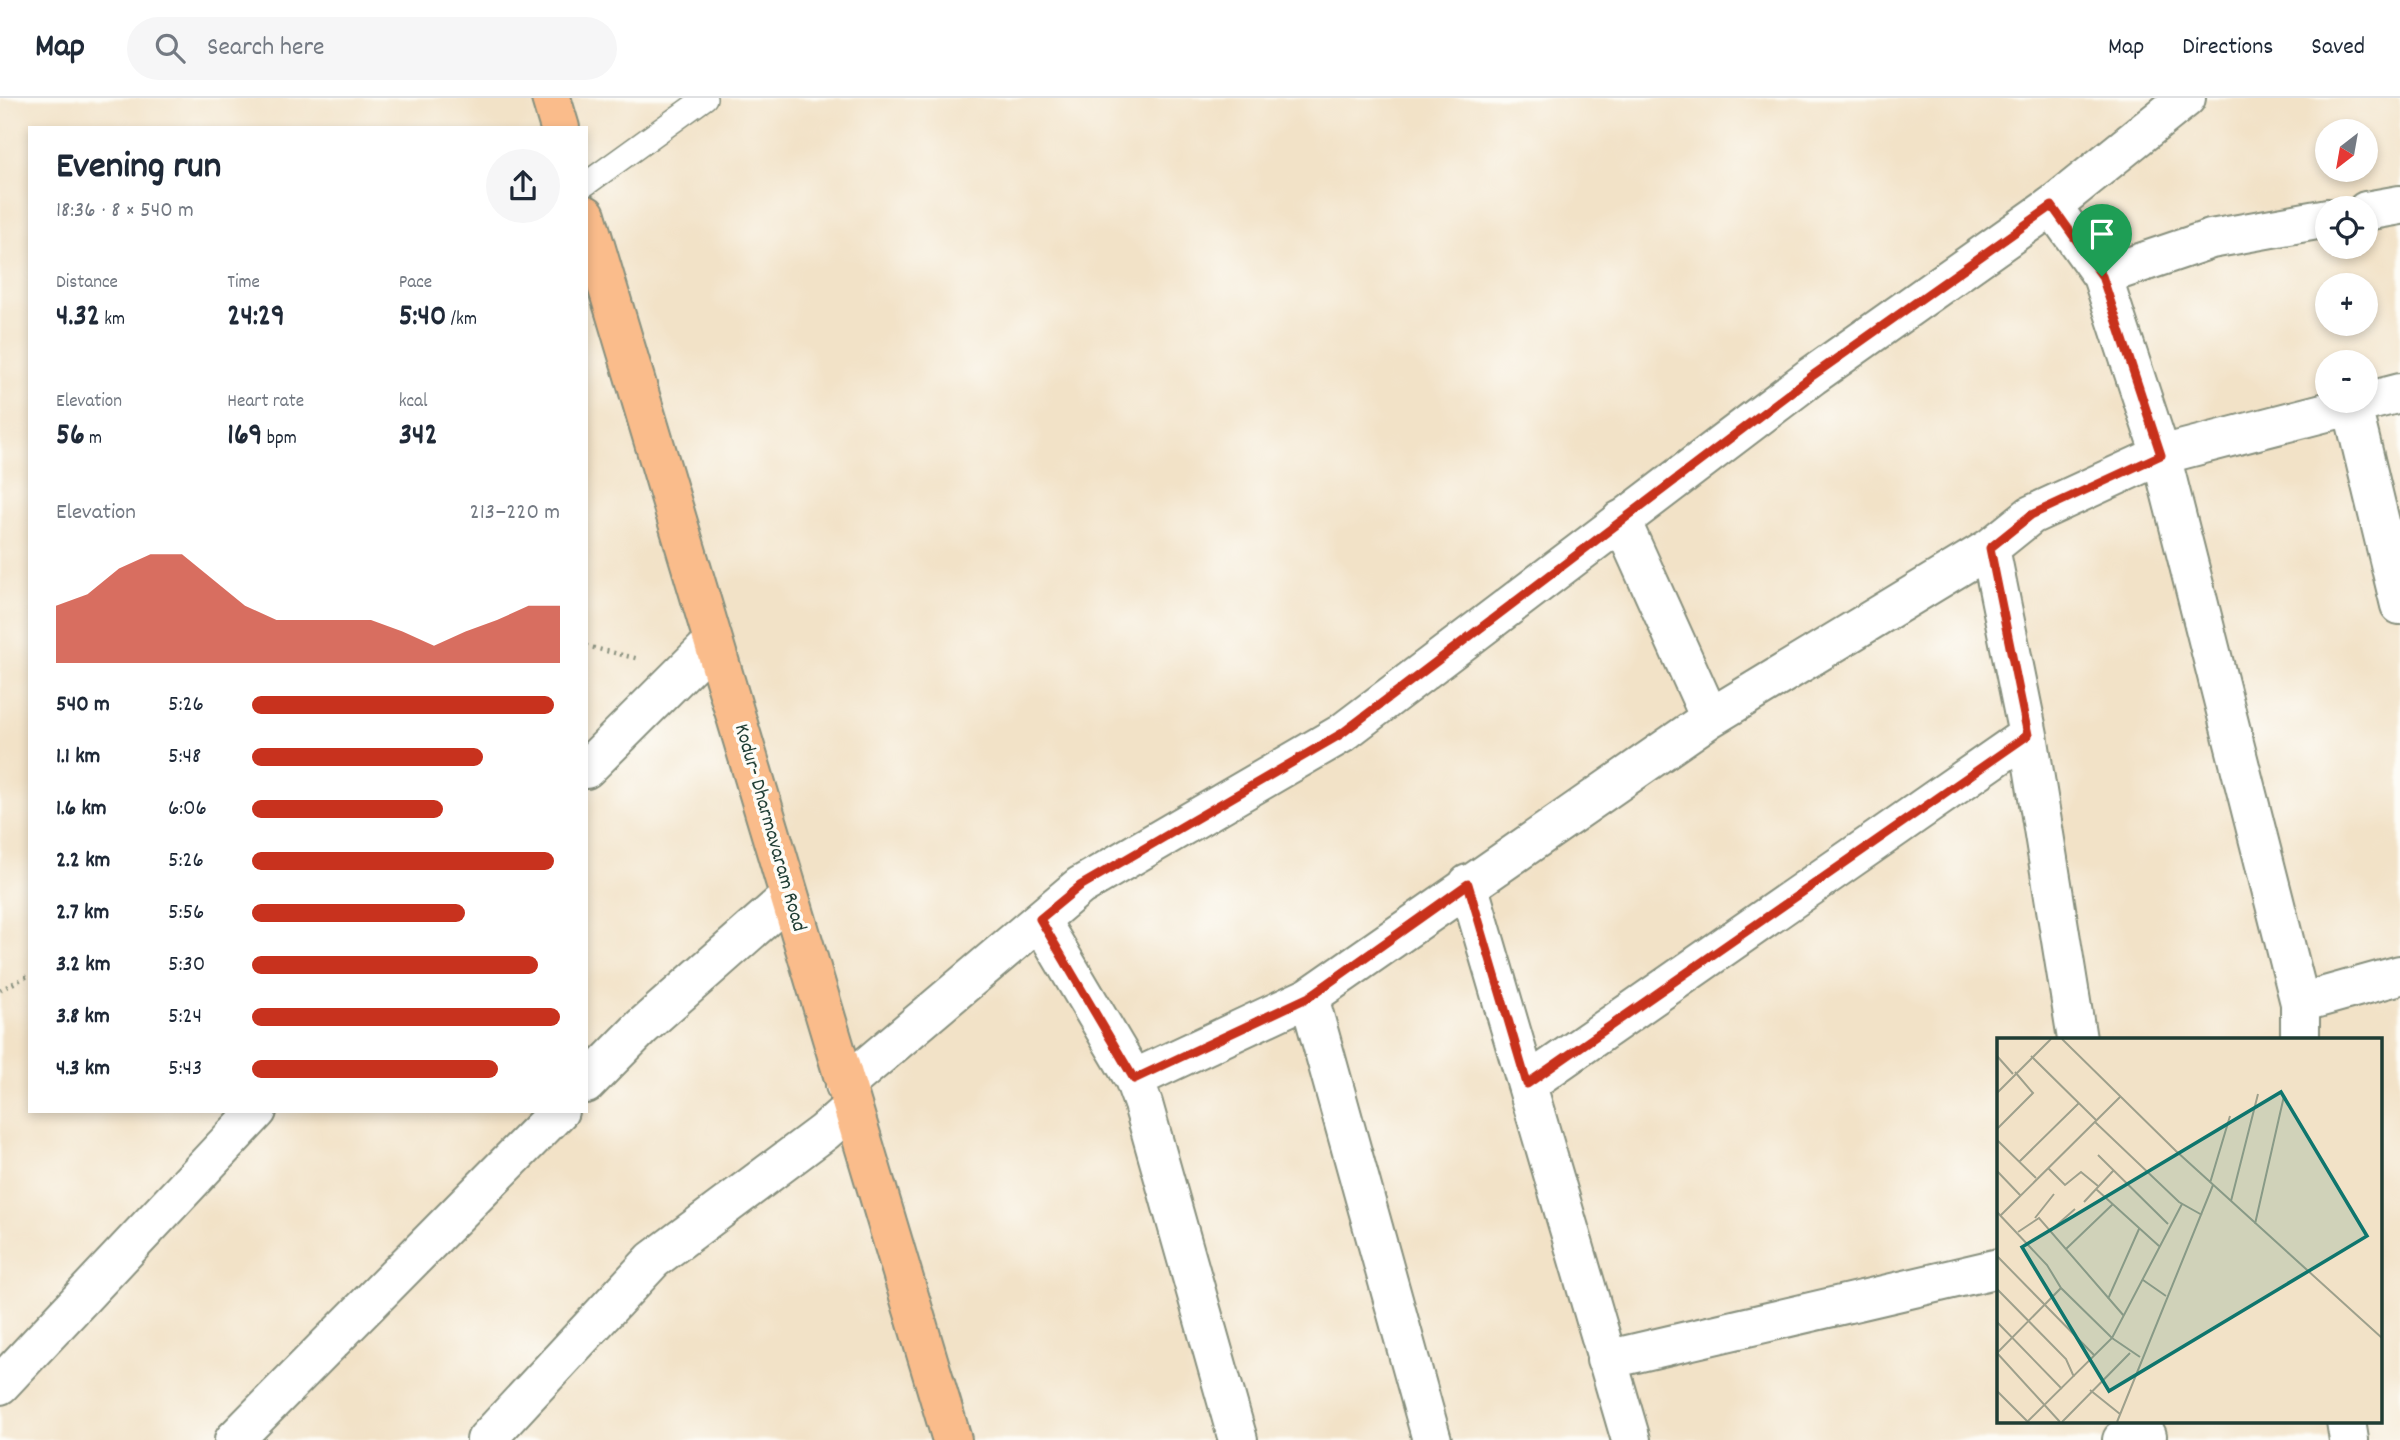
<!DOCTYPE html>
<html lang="en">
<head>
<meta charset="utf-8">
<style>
  body { margin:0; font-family:Dekko,sans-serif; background:#f6f6f7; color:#1f2937; height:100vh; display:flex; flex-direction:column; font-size:26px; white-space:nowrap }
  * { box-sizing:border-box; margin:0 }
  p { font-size:23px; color:#747a83 }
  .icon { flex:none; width:38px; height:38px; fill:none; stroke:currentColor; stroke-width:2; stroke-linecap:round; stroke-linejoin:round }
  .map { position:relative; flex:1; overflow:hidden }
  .details { position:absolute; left:28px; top:28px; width:560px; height:987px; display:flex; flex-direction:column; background:#fff; border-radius:0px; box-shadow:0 4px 10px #0003 }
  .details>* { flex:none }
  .needle { width:46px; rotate:211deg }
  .fabs { position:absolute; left:2315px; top:21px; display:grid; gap:14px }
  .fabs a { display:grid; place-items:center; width:63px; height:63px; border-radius:50%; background:#fff; box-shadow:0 4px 10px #0003; font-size:35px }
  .pin { position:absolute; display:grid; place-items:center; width:60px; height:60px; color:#fff; margin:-72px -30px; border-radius:50% 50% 50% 0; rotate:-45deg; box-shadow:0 0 7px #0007 }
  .pin .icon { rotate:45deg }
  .round { display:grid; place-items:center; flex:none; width:74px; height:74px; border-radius:37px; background:#f6f6f7 }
  .headline { display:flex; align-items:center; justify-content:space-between; height:119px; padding:0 28px }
  h1 { font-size:38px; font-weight:800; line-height:52px }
  .metrics { display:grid; grid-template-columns:repeat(3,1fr); gap:10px; height:119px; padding:7px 28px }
  .metrics div { display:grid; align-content:center }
  .metrics b { font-size:30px; font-weight:800 }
  .metrics small { font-size:19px; font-weight:400 }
  .metrics p { font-size:19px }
  .chart { height:196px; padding:14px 28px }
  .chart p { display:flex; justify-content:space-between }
  .chart svg { width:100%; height:126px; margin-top:7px; fill:#c8321e; opacity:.7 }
  ul { padding:0 28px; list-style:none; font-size:23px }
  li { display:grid; grid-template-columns:112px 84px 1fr; align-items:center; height:52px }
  li i { height:18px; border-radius:9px; background:#c8321e }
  header { display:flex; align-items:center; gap:42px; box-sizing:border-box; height:98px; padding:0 35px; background:#fff; border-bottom:2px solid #e0e1e3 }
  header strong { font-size:33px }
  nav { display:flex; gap:38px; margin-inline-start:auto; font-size:24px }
  .search { width:490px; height:63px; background:#f6f6f7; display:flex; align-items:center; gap:18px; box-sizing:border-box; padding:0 24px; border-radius:38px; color:#747a83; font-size:26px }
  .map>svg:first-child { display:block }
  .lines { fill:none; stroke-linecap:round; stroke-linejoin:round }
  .service-casing { stroke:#88907e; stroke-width:26 }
  .minor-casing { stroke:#88907e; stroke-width:42 }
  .tertiary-casing { stroke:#88907e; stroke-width:42 }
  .primary-casing { stroke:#88907e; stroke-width:42 }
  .path { stroke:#88907e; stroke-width:4.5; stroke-dasharray:2 5; stroke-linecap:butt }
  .service { stroke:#fff; stroke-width:23 }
  .minor { stroke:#fff; stroke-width:38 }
  .tertiary { stroke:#fff; stroke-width:38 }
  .primary { stroke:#fabc8b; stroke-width:38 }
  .route-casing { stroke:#fff; stroke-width:14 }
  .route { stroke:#c8321e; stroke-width:9 }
  .labels { text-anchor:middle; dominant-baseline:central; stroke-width:7; stroke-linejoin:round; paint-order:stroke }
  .street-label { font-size:21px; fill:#1f3d34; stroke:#fdfcf7 }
  .inset-road { fill:none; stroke:#9ea08c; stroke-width:2 }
  .view { fill:#0f766e; fill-opacity:0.15; stroke:#0f766e; stroke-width:3.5 }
  .inset-edge { fill:none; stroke:#1f3d34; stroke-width:3.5 }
</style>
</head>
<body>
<header>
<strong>Map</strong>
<div class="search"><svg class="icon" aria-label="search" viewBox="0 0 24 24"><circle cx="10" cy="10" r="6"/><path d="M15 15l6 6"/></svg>Search here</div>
<nav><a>Map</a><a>Directions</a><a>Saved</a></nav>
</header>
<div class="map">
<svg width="2400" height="1342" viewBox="0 0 2400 1342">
  <rect width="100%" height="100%" fill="#fdfcf7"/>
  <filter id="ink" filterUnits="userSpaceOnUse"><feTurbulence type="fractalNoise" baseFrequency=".0143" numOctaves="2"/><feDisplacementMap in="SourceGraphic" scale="14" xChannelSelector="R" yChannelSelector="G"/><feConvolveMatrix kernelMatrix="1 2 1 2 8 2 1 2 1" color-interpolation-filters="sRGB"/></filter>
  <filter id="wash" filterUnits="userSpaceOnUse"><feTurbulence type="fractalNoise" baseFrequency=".00686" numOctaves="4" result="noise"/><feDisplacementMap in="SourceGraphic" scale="28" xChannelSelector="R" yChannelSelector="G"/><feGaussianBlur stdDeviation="1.57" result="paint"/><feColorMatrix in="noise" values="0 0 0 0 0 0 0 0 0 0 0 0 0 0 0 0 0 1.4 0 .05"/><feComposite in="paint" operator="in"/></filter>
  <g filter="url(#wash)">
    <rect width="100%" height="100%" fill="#f2e2c7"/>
  </g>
  <g filter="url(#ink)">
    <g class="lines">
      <defs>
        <path id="service" d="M586 86 705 0"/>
        <path id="minor" d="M2052 108 2102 178 2161 357 2300 905V941
          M2366 113 2400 107
          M2102 178 2211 141 2328 120
          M2352 308 2400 507
          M1621 422 1710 620
          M1990 450 2028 637 2077 941
          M586 671 713 544
          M1468 786 1631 1342
          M1040 822 1134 981 1143 1006 1238 1342
          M1309 899 1432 1342
          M2300 905 2400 877
          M1134 981 1309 899 1710 620 1990 450 2031 417 2161 357 2400 295
          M586 986 642 929 789 799
          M1527 986 2028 637
          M1606 1262 1999 1170
          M0 1287 257 1013
          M2346 1323 2349 1342
          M234 1342 559 1013
          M486 1342 653 1162 824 1034 852 1009
          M2122 1342 2147 1338"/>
        <path id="tertiary" d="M845 987 1080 788 1341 636 1812 278 2052 108 2186 0"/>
        <path id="primary" d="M551 0 560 30
          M586 117 952 1342"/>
      </defs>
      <use href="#service" class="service-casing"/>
      <use href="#minor" class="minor-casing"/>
      <use href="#tertiary" class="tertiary-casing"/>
      <use href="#primary" class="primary-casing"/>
      <path class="path" d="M586 548 639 561
        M0 892 30 877"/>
      <use href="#service" class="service"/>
      <use href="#minor" class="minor"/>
      <use href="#tertiary" class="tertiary"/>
      <use href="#primary" class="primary"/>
    </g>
  </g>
  <g class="lines" filter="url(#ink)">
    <defs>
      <path id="route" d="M2052 108 2102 178 2161 357 2031 417 1990 450 2028 637 1527 986 1468 786 1309 899 1134 981 1040 821 1080 788 1341 636 1812 278Z"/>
    </defs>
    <use href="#route" class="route-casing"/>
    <use href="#route" class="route"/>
  </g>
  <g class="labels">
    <g class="street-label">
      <text transform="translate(769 730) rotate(74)">Kodur- Dharmavaram Road</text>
    </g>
  </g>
  <g transform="translate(1997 940)">
    <rect width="385" height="385" fill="#f2e2c7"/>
    <path class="inset-road" d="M65 1 179 113 385 300M0 18 16 36M34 18 99 82M0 55 54 1M98 84 182 164 205 177M0 91 36 55 18 34M0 102 39 140M101 117 171 186M22 124 82 65M51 130 68 147 84 134 101 148M0 133 23 157M213 145 233 78M99 151 162 208M234 163 261 56M87 164 116 133M0 174 50 227 64 250 115 300 143 319M3 178 123 59M38 180 57 156M258 186 287 58M53 193 78 171M21 194 42 180 127 278M69 211 116 166M0 218 97 317M146 242 169 258M0 251 69 321 77 339M111 261 142 191M0 284 65 351M93 352 123 376M0 353 30 383M30 384 115 300 185 166M63 384 0 315 64 250M65 384 133 315M120 384 216 147"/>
    <path class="view" d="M284 54 370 198 112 353 25 209Z"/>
    <rect width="385" height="385" class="inset-edge"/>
  </g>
</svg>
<div class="fabs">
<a><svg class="needle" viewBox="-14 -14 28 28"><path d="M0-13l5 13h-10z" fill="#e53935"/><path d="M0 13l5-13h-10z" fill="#747a83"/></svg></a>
<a><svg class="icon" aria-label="locate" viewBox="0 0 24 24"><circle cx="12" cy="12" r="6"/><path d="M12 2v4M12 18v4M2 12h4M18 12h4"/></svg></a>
<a>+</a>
<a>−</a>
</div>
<div class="pin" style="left:2102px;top:178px;background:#1e9e55"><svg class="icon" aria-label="arrive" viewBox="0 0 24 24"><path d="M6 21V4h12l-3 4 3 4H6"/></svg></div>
<section class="details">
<div class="headline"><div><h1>Evening run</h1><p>18:36 · 8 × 540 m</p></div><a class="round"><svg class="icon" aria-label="share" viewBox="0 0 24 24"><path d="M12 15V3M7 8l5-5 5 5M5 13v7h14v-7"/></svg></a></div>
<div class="metrics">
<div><p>Distance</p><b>4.32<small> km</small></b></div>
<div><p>Time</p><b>24:29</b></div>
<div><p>Pace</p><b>5:40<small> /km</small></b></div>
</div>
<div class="metrics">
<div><p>Elevation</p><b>56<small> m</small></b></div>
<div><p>Heart rate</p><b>169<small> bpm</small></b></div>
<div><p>kcal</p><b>342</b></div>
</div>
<div class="chart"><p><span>Elevation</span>213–220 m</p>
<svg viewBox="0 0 160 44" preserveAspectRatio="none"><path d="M0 44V24L10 20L20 11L30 6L40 6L50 15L60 24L70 29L80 29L90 29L100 29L110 33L120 38L130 33L140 29L150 24L160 24V44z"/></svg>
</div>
<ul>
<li><b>540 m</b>5:26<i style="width:98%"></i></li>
<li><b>1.1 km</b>5:48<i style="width:75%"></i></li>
<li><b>1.6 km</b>6:06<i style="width:62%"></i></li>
<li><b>2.2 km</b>5:26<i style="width:98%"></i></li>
<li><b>2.7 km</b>5:56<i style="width:69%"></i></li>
<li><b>3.2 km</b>5:30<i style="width:93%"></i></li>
<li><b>3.8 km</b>5:24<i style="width:100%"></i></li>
<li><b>4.3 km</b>5:43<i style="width:80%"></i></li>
</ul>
</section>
</div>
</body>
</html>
